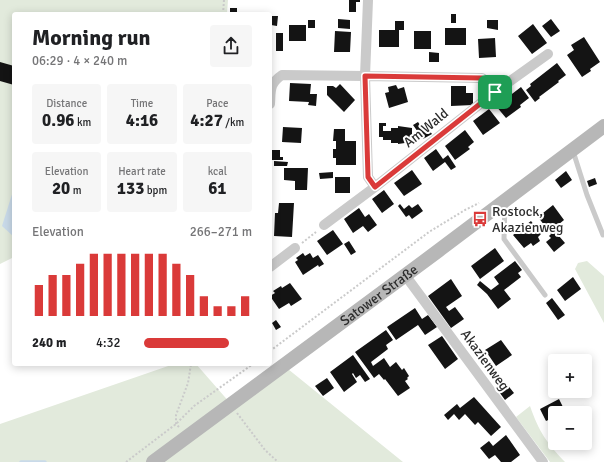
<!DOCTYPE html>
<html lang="en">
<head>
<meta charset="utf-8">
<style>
  body { margin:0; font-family:Signika,sans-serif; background:#f6f6f6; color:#202124; height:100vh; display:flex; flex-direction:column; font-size:15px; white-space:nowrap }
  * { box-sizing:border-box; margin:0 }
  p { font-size:13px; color:#757577 }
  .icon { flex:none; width:22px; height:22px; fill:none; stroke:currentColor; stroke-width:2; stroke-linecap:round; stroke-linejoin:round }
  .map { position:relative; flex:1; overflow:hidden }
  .panel { position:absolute; left:12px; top:12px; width:260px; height:354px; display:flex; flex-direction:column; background:#fff; border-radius:4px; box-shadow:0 2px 10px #0003 }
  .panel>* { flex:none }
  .fabs { position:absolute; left:548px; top:354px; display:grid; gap:8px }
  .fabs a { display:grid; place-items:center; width:44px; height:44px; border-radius:4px; background:#fff; box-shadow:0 2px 10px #0003; font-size:20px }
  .pin { position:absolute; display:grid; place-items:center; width:34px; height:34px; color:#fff; margin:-17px; border-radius:8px; box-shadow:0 2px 6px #0006 }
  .round { display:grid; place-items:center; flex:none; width:42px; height:42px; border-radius:4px; background:#f6f6f6 }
  .overview { display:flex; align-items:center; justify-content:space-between; height:68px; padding:0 20px }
  h1 { font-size:22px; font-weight:700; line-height:30px }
  .metrics { display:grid; grid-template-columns:repeat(3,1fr); gap:6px; height:68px; padding:4px 20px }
  .metrics div { display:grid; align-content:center; border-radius:4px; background:#f6f6f6; text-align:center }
  .metrics b { font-size:17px; font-weight:700 }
  .metrics small { font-size:11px; font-weight:400 }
  .metrics p { font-size:11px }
  .chart { height:112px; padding:8px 20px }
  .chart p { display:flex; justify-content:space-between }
  .chart svg { width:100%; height:72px; margin-top:4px; stroke:#da3a39; stroke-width:6 }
  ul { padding:0 20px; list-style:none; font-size:13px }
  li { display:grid; grid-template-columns:64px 48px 1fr; align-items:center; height:30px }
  li i { height:10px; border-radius:5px; background:#da3a39 }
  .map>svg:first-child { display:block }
  .green { fill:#e2eadc }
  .water { fill:#c9dae9 }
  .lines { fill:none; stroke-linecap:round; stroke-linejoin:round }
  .stream { stroke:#c9dae9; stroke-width:3.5 }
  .building { fill:#141414 }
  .path { stroke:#cacaca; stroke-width:2; stroke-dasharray:2 2; stroke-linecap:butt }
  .service { stroke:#cacaca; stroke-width:5 }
  .minor { stroke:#cacaca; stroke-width:10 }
  .secondary { stroke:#b7b7b7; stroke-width:14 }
  .route-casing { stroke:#fff; stroke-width:8 }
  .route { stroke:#da3a39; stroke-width:5 }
  .labels { text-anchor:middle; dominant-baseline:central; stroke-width:4; stroke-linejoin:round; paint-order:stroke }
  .street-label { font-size:14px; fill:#2d2d2d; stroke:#fff }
  .poi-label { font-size:14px; fill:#2d2d2d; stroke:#fff; text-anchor:start }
</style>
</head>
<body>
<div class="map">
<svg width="604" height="462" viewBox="0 0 604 462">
  <rect width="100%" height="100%" fill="#fff"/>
  <path class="green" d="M0 0H228L227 14H14V257L0 264Z
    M587 261 604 276V323L575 269 578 263Z
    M174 364H196L231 404 283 365 403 462H0V424Z
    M530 406C539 432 547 443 565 462H550L516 417Z"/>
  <path class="water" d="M14 188V237L2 226Z"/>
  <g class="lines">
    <path class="stream" d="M21 462H45"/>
  </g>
  <path class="building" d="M349 0H360V2H356V12H349Z
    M230 8H237V14H230Z
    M451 14H456V23H451Z
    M272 16H278L277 26 271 25Z
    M338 19 350 20V29L338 28Z
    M551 19 560 31 551 37 542 26Z
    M308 20H315V28H308Z
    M487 20H498V30L487 28Z
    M395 21H404V30H399V47H379V30H395Z
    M533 24 547 43 532 54 518 36Z
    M289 25H306V41H289Z
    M445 28H466V45H445Z
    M335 31 351 32 350 52H334Z
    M414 31H431V49H414Z
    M276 33H283V51H276Z
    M584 37 600 62 590 69 591 71 582 77 567 55 574 50 571 45Z
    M495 38 496 57 479 58 478 39Z
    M429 52 439 53V62H429Z
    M0 62 14 66V85L0 81Z
    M557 63 566 75 558 81 559 82 539 97 540 98 535 102 526 90 531 86 530 84Z
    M290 83 311 84 310 94H317L316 106 308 105 309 102 289 101Z
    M340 84 355 100 344 112 327 95V86H333L336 88Z
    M396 85 398 89 404 87 408 102 389 108 385 93 389 92 388 87Z
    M451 86H466V93H473V105L451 106Z
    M521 87 529 98 520 105 521 107 506 118 496 106Z
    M489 109 500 123 483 135 473 121Z
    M418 122 420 125 424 123 432 134 423 139 413 125Z
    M379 123H386V126H383V131H391V128H398V126L412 128V142L398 144V143H391V140H383V137H379Z
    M283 127 302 128 301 143 282 142Z
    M334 129H345V141H356V165H336V158H333V149H336V141H333Z
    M465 130 474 142 468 147 470 149 455 160 445 146Z
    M436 149 443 159 448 155 456 167 451 170 445 162 433 171 424 158Z
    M270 150H280V157H283V160H270Z
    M274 161 288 162 287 166H274Z
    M284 168H308L307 190H295V181L284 180Z
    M412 170 422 184 404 196 394 183Z
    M566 171 572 180 561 188 555 180Z
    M333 172V178L320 179 319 173Z
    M335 177H350V193H335Z
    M595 178 597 184 589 187 587 181Z
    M384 190 394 204 382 213 372 199Z
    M279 203H294L292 237 274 236 275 213H278Z
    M400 204 404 209 409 205 412 208 418 204 423 211 412 219 409 215 406 217 398 206Z
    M553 205 564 220 553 229 565 243 554 252 546 242 551 238 549 236 551 234 538 217Z
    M359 208 365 217 369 214 377 225 368 232 363 226 353 233 344 219Z
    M531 221 541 234 538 237 540 241 533 246 531 243 524 248 513 235Z
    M333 230 343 244 327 255 317 241Z
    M349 241 356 252 351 255 344 244Z
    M495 248 504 261 480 279 471 266Z
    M303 253 305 256 310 253 313 258 318 255 324 264 319 267 318 265 303 275 295 262 298 260 296 258Z
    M515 261 522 270 518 273 521 277 504 290 511 299 498 309 487 294 477 285 480 281 491 290 499 284 494 277Z
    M573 277 581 289 565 301 557 290Z
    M451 279 462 296 446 307 449 311 455 307 464 319 451 328 428 296Z
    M290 283 302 299 291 306 289 303 279 309 270 296 275 293 273 291 281 286 282 288Z
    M552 298 565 315 558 320 546 303Z
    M415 308 422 319 428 315 437 327 425 335 418 325 396 340 387 327Z
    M276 320 281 327 276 330 272 323Z
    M386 330 393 340 386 345 388 349 371 362 373 366 384 358 390 367 396 362 402 370 404 368 409 376 407 378 408 379 405 381 410 388 398 396 385 379 384 380 379 374 374 378 355 352Z
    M442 336 458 359 445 369 428 345Z
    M501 340 512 355 496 366 485 350Z
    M353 355 370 379 365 382 360 375 356 378 353 373 352 374 357 382 344 392 330 372Z
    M327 378 334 388 323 396 315 386Z
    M506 383 514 393 505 400 497 389Z
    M474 397 501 427 491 436 478 422 475 425 465 414 459 420 454 414 448 420 444 415 457 404 460 408Z
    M559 399 566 413H555V417L546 421 540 409Z
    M506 435 520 455 511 462H501L495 455 489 459 480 448 489 441 493 446Z"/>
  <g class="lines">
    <path class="path" d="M223 14 224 0
      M302 243 316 232
      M270 351 429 232 465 210 479 203
      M237 413 265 450 278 462
      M179 427 176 424V415L188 383 191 364
      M126 462 176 424 194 406 253 364"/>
    <path class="service" d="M573 151 587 195 603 235
      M505 203 504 239 545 295"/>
    <path class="minor" d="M368 0 365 76 482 78 495 92 548 54
      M270 104C271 90 269 84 282 75L365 76 368 177 375 187
      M324 225 375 187 495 92
      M270 267 295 248
      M405 275 543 462"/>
    <path class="secondary" id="s1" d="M153 462 438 251 604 126"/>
  </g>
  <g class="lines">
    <defs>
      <path id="route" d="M365 76 482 78 495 92 375 187 368 177Z"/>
    </defs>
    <use href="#route" class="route-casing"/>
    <use href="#route" class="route"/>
  </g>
  <defs>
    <symbol id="bus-bare" viewBox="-9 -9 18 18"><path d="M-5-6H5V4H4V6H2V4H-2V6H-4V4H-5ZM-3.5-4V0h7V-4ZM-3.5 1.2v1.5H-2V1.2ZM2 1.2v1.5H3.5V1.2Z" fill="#da3a39" stroke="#fff" stroke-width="2.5" paint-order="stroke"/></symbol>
  </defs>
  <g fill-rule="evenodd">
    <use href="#bus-bare" x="469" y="208" width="22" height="22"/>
  </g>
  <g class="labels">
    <g class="street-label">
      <text transform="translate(426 128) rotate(-39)">Am Wald</text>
      <text stroke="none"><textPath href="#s1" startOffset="281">Satower Straße</textPath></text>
      <text transform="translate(485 360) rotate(54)">Akazienweg</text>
    </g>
    <g class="poi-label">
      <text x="492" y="211">Rostock,<tspan x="492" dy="16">Akazienweg</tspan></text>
    </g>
  </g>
</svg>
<div class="fabs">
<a>+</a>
<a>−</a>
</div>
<div class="pin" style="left:495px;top:92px;background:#1e9e55"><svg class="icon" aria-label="arrive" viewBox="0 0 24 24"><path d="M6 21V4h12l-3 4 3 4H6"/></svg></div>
<section class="panel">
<div class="overview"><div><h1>Morning run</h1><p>06:29 · 4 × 240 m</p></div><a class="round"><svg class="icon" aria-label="share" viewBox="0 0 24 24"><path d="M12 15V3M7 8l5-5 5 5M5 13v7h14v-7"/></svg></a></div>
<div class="metrics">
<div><p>Distance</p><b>0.96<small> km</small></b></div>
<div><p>Time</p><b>4:16</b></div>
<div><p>Pace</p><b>4:27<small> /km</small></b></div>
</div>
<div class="metrics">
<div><p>Elevation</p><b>20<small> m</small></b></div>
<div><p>Heart rate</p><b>133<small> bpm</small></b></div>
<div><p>kcal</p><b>61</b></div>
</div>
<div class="chart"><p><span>Elevation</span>266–271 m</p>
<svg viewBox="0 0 160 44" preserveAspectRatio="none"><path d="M5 44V25M15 44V19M25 44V19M35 44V12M45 44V6M55 44V6M65 44V6M75 44V6M85 44V6M95 44V6M105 44V12M115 44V19M125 44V32M135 44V38M145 44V38M155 44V32"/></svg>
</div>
<ul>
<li><b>240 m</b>4:32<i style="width:79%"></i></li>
</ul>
</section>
</div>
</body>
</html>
